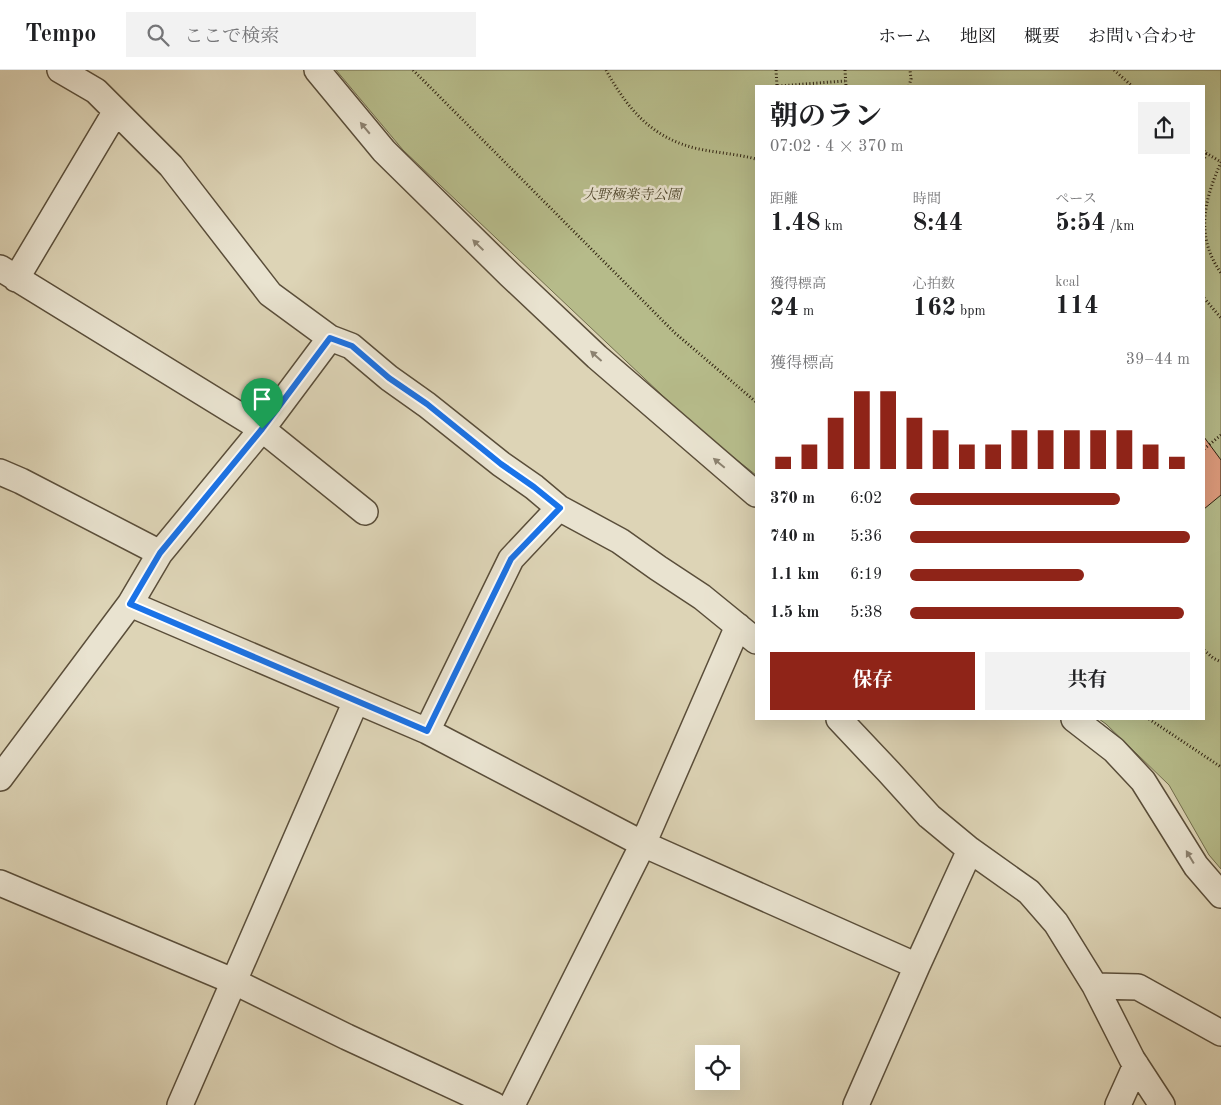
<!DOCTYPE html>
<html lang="ja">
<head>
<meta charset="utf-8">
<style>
  body { margin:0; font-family:"Old Standard TT","Noto Serif JP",serif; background:#f2f2f2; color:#202124; height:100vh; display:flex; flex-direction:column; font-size:19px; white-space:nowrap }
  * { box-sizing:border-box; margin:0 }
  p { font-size:16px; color:#757577 }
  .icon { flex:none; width:28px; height:28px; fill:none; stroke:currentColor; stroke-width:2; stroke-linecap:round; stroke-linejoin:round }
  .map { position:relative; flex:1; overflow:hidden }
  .side { position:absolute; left:755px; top:15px; width:450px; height:635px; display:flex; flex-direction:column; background:#fff; border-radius:0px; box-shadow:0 5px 20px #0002 }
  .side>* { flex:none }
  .tools { position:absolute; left:695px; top:975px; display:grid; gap:10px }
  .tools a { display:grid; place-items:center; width:45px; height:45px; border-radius:0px; background:#fff; box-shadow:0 5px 20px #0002; font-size:25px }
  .pin { position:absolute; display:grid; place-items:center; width:42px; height:42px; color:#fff; margin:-51px -21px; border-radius:50% 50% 50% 0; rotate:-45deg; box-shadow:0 0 5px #0007 }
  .pin .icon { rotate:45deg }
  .round { display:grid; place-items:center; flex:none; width:52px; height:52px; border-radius:0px; background:#f2f2f2 }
  .summary { display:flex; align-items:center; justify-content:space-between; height:85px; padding:0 15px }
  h1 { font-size:28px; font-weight:700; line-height:38px }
  .metrics { display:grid; grid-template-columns:repeat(3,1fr); gap:8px; height:85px; padding:5px 15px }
  .metrics div { display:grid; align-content:center }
  .metrics b { font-size:25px; font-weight:700 }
  .metrics small { font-size:14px; font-weight:400 }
  .metrics p { font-size:14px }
  .chart { height:140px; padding:10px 15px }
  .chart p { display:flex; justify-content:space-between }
  .chart svg { width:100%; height:90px; margin-top:5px; stroke:#8f2418; stroke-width:6 }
  .primary-button { display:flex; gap:10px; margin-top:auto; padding:10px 15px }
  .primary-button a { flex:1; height:58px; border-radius:0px; background:#8f2418; color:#fff; font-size:20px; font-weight:700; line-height:58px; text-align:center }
  .primary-button a+a { background:#f2f2f2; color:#202124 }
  ul { padding:0 15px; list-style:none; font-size:16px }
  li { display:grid; grid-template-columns:80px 60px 1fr; align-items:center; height:38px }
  li i { height:12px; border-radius:6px; background:#8f2418 }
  header { display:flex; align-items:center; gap:30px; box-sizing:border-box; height:70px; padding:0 25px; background:#fff; border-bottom:1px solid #e0e0e0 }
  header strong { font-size:24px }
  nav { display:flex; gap:28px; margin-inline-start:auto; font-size:18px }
  .search { width:350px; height:45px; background:#f2f2f2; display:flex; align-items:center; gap:12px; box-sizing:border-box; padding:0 18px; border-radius:0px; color:#757577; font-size:19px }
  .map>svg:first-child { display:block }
  .green { fill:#b6bb8a; stroke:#726e4d }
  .building { fill:#de9c7e; stroke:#2f2210 }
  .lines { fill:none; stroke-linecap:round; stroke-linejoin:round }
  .minor-casing { stroke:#5a4e3a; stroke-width:28 }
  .path { stroke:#2f2210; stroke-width:3; stroke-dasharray:1 2.5; stroke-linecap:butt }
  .minor { stroke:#e9e3d0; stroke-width:25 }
  .oneway { fill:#8c8270 }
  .route-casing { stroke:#fff; stroke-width:10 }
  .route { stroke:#1a73e8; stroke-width:6 }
  .labels { text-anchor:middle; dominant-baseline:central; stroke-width:5; stroke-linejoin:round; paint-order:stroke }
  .park-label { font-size:14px; font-style:italic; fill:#51482e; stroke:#e9e3d0 }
</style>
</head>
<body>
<header>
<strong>Tempo</strong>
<div class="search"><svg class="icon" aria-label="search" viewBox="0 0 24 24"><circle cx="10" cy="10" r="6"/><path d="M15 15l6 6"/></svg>ここで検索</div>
<nav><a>ホーム</a><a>地図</a><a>概要</a><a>お問い合わせ</a></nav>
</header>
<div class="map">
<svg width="1221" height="1035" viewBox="0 0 1221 1035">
  <rect width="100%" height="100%" fill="#ddd4b6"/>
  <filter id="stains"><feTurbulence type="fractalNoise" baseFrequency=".004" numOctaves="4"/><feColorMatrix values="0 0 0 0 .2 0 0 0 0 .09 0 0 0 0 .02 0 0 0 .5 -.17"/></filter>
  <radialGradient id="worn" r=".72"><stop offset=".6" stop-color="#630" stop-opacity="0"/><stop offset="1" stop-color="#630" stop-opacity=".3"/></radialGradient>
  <path class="green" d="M336 0H1221V799L1209 785 1169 715 1106 654 1099 649H1204V16H756V405L700 361 403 80Z"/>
  <path class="building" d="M1204 367 1221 390V425L1204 439Z"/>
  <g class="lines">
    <defs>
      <path id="minor" d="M60 0 96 21 171 96 270 224 330 268 351 276 389 308 427 335 501 394 534 417 559 438 620 471 658 498 702 527 756 571
        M317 0 384 81 510 205 597 287 756 424
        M0 198 262 359 365 442
        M16 209 116 41
        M0 402 21 411 160 483
        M130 534 427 661 643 774 917 896
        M839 649 889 702 929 746 970 780 1029 822 1056 853 1095 916 1132 989 1162 1035
        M1074 649 1114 680 1143 711 1196 796 1221 825
        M427 661 511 489 559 438
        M0 708 130 534 160 483 262 359 330 268
        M0 813 235 912 347 967 494 1035
        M1095 916 1138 917 1221 963
        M180 1035 356 631
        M512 1035 643 774 738 556
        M856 1035 917 896 970 780
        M1118 1035 1136 995"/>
    </defs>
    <use href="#minor" class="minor-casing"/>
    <path class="path" d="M413 0 675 263 756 332
      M606 0C628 40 653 69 699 79 718 83 737 84 756 89
      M776 0 777 16
      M845 0 846 16
      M1114 0 1132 16
      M778 16 845 11
      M909 16 911 9 910 0
      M1204 81 1206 83 1204 90
      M1206 83 1221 92
      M1221 92C1204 131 1195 166 1221 203
      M1204 228 1221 248
      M1204 379 1221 365
      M1204 580 1213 588 1221 592
      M1149 649 1221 697"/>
    <use href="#minor" class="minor"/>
  </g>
  <defs><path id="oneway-solid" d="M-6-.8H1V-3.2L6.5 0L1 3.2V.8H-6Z" transform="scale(1.25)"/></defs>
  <g class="oneway">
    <use href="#oneway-solid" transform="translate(365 58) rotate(-130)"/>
    <use href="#oneway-solid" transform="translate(478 175) rotate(-136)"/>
    <use href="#oneway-solid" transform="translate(596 286) rotate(-138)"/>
    <use href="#oneway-solid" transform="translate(719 393) rotate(-140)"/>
    <use href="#oneway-solid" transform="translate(1190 787) rotate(-121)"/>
  </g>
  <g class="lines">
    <defs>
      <path id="route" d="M330 268 352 276 389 308 427 334 501 394 534 417 560 438 511 489 427 661 130 534 160 483 262 359Z"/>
    </defs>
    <use href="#route" class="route-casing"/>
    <use href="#route" class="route"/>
  </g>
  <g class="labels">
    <g class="park-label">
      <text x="632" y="125">大野極楽寺公園</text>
    </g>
  </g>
  <rect width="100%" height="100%" filter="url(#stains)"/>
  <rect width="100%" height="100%" fill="url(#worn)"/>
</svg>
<div class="tools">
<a><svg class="icon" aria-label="locate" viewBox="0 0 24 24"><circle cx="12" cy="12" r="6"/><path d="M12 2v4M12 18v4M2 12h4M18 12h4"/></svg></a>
</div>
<div class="pin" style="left:262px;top:359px;background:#1e9e55"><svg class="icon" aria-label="arrive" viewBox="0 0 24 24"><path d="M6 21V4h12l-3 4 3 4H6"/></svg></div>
<section class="side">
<div class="summary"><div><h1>朝のラン</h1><p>07:02 · 4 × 370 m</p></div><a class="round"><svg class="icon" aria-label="share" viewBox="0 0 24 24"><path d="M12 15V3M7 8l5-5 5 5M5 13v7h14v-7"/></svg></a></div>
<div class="metrics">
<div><p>距離</p><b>1.48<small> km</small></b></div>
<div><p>時間</p><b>8:44</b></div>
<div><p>ペース</p><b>5:54<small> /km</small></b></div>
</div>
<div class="metrics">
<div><p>獲得標高</p><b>24<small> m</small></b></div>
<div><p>心拍数</p><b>162<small> bpm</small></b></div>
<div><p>kcal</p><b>114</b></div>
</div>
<div class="chart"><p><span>獲得標高</span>39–44 m</p>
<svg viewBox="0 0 160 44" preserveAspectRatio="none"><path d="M5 44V38M15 44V32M25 44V19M35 44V6M45 44V6M55 44V19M65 44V25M75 44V32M85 44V32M95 44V25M105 44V25M115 44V25M125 44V25M135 44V25M145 44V32M155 44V38"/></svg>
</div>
<ul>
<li><b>370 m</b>6:02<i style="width:75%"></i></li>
<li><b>740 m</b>5:36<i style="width:100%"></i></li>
<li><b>1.1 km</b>6:19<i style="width:62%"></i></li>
<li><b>1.5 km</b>5:38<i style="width:98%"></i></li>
</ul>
<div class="primary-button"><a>保存</a><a>共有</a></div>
</section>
</div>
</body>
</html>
